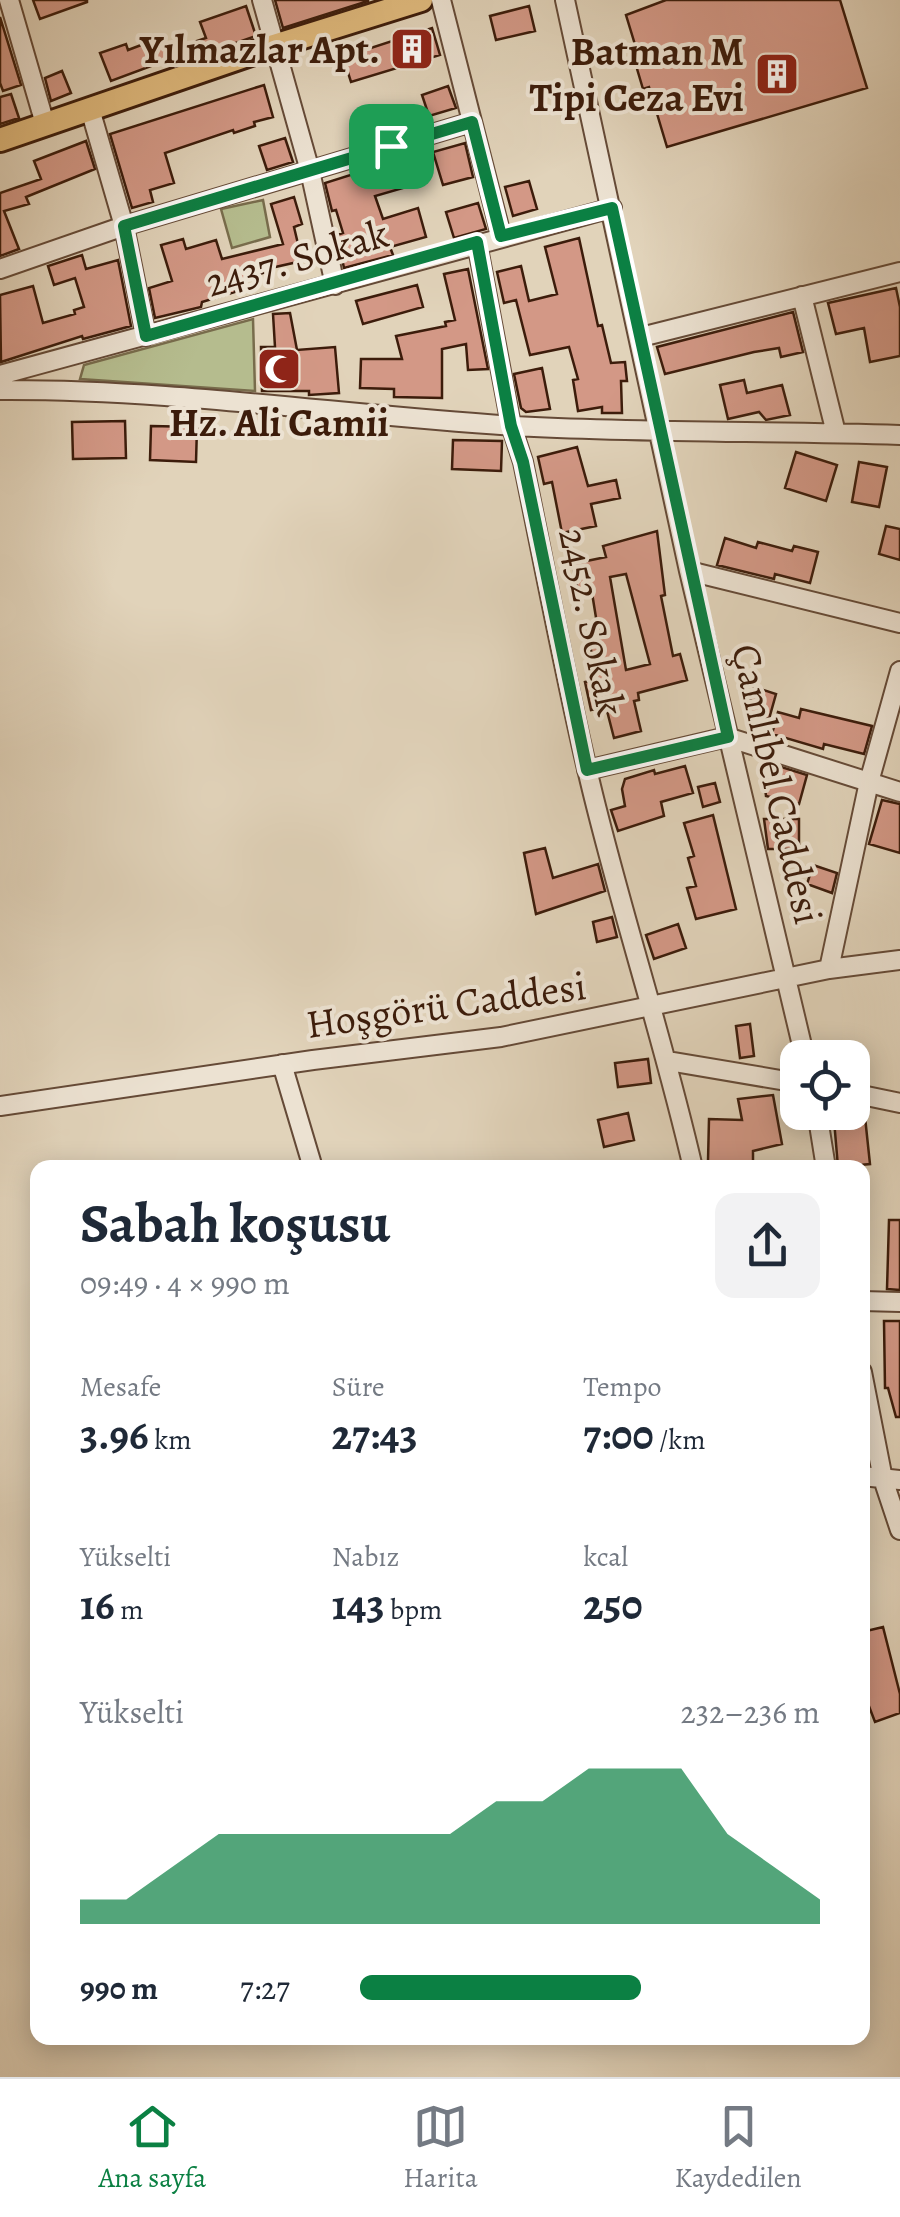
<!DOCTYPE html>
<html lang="tr">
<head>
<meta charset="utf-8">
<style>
  body { margin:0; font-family:Alegreya,serif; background:#f2f2f3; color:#1f2937; height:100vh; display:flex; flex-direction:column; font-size:38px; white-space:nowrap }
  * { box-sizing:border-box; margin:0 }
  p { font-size:32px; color:#747a83 }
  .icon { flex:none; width:55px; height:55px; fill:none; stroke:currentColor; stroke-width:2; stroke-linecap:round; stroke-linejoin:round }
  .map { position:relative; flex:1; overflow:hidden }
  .sheet { position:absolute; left:30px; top:1160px; width:840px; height:885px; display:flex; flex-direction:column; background:#fff; border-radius:20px; box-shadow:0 5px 25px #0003 }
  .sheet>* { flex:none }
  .tools { position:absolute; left:780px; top:1040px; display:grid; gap:20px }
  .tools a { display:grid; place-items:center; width:90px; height:90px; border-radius:20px; background:#fff; box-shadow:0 5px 25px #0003; font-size:50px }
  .pin { position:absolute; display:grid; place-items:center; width:85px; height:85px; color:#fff; margin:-42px; border-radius:20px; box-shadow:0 5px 15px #0006 }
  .round { display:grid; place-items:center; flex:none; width:105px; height:105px; border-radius:20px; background:#f2f2f3 }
  .summary { display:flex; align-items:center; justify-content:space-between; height:170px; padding:0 50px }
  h1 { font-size:55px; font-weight:700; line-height:75px }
  .figures { display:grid; grid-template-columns:repeat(3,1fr); gap:15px; height:170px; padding:10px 50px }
  .figures div { display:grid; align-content:center }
  .figures b { font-size:42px; font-weight:700 }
  .figures small { font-size:28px; font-weight:400 }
  .figures p { font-size:28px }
  .chart { height:280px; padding:20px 50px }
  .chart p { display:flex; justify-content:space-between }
  .chart svg { width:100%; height:180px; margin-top:10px; fill:#0b8043; opacity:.7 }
  ul { padding:0 50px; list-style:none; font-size:32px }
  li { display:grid; grid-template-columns:160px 120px 1fr; align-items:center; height:75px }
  li i { height:25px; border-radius:12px; background:#0b8043 }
  .menu { display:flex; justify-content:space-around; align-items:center; height:140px; border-top:2px solid #e0e1e3; background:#fff; font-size:28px; color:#747a83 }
  .menu a { display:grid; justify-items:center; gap:5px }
  .menu .current { color:#0b8043 }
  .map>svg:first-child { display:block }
  .green { fill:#b5bc8e; stroke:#786c4c; stroke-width:2.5 }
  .building { fill:#d39886; stroke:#3c1c0b; stroke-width:2.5; fill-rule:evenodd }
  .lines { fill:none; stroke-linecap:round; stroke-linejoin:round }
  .minor-casing { stroke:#654a37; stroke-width:22 }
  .major-casing { stroke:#3c1c0b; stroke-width:28 }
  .minor { stroke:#ece2d2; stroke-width:18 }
  .major { stroke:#e0ba7d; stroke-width:22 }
  .route-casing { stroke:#fff; stroke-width:20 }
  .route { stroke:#0b8043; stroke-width:12 }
  .labels { text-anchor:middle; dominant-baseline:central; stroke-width:8; stroke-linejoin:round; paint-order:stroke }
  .poi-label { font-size:40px; font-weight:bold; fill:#3c1c0b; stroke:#ece2d2; text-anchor:end }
  .street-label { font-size:40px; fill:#3c1c0b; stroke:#ece2d2 }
</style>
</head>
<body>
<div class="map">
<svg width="900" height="2077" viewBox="0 0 900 2077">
  <rect width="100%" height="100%" fill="#e1d3ba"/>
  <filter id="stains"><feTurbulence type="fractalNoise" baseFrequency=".002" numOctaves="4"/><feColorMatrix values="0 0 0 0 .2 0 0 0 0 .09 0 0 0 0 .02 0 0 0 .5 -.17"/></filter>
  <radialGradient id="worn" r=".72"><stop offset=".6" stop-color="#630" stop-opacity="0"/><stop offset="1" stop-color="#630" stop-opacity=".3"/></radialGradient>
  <path class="green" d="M263 200 270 237 232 248 221 209Z
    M253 319 255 391 80 379 84 365Z"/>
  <path class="building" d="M33 0H87V2L40 19Z
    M275 0H368V1L283 28Z
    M666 0H840L867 88 667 147 649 87 643 89 635 62 640 61 626 15Z
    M246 6 256 36 184 61 179 47 206 38 200 22Z
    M529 6 535 31 496 40 490 16Z
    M0 17 21 85 3 91 0 83Z
    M432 28 440 55 351 82 343 57Z
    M162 37 170 59 111 81 100 53 126 44 128 50Z
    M62 71 71 93 51 101 45 78Z
    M264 85 273 117 254 122 255 126 234 133 233 130 165 153 174 183 150 190 153 202 132 208 110 134Z
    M448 86 456 108 429 116 422 95Z
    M11 94 19 118 0 124V97Z
    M285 138 293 162 267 170 259 146Z
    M86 141 95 169 26 197 29 204 4 211 19 249 0 256V193L41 179 34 161Z
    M465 143 473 177 443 185 433 152Z
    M401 159 410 186 375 196 383 219 418 208 426 237 390 247 393 255 344 268 337 235 343 233 336 210 332 211 325 183Z
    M529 181 537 209 513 216 505 187Z
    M294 197 302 224 294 227 302 261 262 270 263 273 232 283 235 292 202 302 201 307 155 318 149 288 172 281 161 245 183 239 186 249 216 240 222 259 283 244 271 204Z
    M478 203 486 229 454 238 446 212Z
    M579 238 598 326 602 325 611 363 625 362 627 381H621L622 413H602V407L578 411 573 380 578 379 569 347 530 355 516 300 504 303 497 272 521 266 529 301 557 294 545 247Z
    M82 255 86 269 118 260 131 326 83 339 82 336 1 362 0 295 33 286 43 323 75 314 74 310 84 307 75 278 54 285 48 266Z
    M468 269 488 369 468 370 466 344 442 349V398L394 397V389L360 388 361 359H402L396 336 446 326 445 322 455 320 444 274Z
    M417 285 423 307 363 324 356 301Z
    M896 288 900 307V356L870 362 864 328 836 334 828 303Z
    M793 312 803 352 781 357 779 348 754 352 665 374 657 347Z
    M290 313 297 350 335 347 339 393 309 395V391H262L261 347H275L273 314Z
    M542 368 550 409 526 412 521 408 514 374Z
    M744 380 747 393 782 385 790 415 766 420 759 412 728 419 720 385Z
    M125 421 126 458 73 459 72 422Z
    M151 426 197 427 196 462 150 460Z
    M453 440 502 441 501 471 452 469Z
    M577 447 588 486 616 480 620 498 591 504 596 526 562 533 552 482 544 484 538 457Z
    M796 452 837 465 826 501 785 488Z
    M859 462 887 467 879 507 852 502Z
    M886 526 900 529V560L879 554Z
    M657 531 665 595 661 596 673 656 680 654 687 680 638 693 639 700 634 701 641 731 614 738 606 707 591 710 585 682 596 680 589 638 599 636 592 593 579 595 572 564 606 557 603 546ZM626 574 650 664 626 670 610 577Z
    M725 538 756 548 758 542 792 551 794 546 818 552 810 583 775 574 774 579 717 565Z
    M754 687 776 694 769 719 747 713Z
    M801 709 872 726 864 754 824 744 823 749 772 734 778 712 799 718Z
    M762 761 807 775 799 804 766 796Z
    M685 766 693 793 661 802 664 816 618 831 611 810 625 806 622 789 625 779 654 770 655 774Z
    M715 783 720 802 703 807 698 787Z
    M882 800 900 804V853L869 844Z
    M713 815 736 909 696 919 687 888 696 886 688 858 694 856 684 823Z
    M764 819H799V849H768Z
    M545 848 553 878 598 864 605 891 536 914 524 853Z
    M813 865 837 873 832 893 807 884Z
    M612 917 617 937 597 942 593 922Z
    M678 924 686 948 654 959 646 935Z
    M750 1024 754 1056 740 1058 736 1026Z
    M648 1059 651 1083 618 1087 615 1063Z
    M773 1095 782 1144 753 1151V1162L708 1161 709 1119 742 1120 738 1099Z
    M628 1113 634 1140 604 1147 598 1120Z
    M865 1117 870 1164 838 1167 834 1120Z
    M889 1220H900V1290L887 1289Z
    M884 1321H900V1417H896L888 1388H885Z
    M883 1627 900 1694V1713L875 1722 862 1688V1632Z"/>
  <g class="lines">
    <defs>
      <path id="minor" d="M9 0 45 124
        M262 0 310 171 335 285
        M441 0 501 235
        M565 0 689 571 805 1058
        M90 109 124 226 146 336
        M477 243 511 425 523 462C544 564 563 667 587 769 618 903 662 1033 693 1168
        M0 269 124 226 472 122
        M802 296 836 433
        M641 337 900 272
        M0 375 612 208
        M0 390C172 389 342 415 514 426 643 433 771 431 900 435
        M689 571 900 623
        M727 737 900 792
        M587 770 727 737
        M829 969 869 782 900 671
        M668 1061 798 1083
        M282 1064 313 1168
        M852 1093 900 1103
        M0 1106 313 1060 501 1037 829 969 900 960
        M817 1112 826 1168
        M862 1301 900 1302
        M862 1372 883 1479 900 1530
        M862 1476 900 1480"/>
      <path id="major" d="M0 140 274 46 421 0"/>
    </defs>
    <use href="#minor" class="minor-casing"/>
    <use href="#major" class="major-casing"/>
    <use href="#minor" class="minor"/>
    <use href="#major" class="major"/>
  </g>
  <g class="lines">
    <defs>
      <path id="route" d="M472 122 501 236 612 208 728 737 587 770 523 462 511 426 477 242 146 336 124 226Z"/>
    </defs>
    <use href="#route" class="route-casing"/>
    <use href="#route" class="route"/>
  </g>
  <defs>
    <symbol id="building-square" viewBox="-11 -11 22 22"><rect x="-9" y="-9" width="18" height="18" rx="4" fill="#8f2418" stroke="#ece2d2"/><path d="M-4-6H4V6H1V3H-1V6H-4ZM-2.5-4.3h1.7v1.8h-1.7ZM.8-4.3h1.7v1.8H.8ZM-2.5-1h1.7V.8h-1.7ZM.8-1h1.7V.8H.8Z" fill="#fff"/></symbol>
    <symbol id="mosque-square" viewBox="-11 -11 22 22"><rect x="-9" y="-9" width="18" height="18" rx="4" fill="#8f2418" stroke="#ece2d2"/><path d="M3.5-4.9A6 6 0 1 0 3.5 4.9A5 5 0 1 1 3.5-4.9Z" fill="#fff"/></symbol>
  </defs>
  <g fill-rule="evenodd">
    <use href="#building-square" x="387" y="24" width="50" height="50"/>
    <use href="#building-square" x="752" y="49" width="50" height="50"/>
    <use href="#mosque-square" x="254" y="344" width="50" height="50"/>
  </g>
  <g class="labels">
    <g class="poi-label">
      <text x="380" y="49">Yılmazlar Apt.</text>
      <text x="744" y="51">Batman M<tspan x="744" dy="46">Tipi Ceza Evi</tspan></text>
      <text x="279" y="422" text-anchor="middle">Hz. Ali Camii</text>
    </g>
    <g class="street-label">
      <text transform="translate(297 258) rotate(-16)">2437. Sokak</text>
      <text transform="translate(592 622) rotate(78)">2452. Sokak</text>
      <text transform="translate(777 784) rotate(77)">Çamlıbel Caddesi</text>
      <text transform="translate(446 1005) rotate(-8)">Hoşgörü Caddesi</text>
    </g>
  </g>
  <rect width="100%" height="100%" filter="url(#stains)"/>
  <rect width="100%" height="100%" fill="url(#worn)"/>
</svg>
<div class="tools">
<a><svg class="icon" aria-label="locate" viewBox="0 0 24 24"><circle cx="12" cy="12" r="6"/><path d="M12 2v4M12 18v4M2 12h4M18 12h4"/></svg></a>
</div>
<div class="pin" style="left:391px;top:146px;background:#1e9e55"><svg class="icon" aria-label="arrive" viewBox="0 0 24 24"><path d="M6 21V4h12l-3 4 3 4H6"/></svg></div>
<section class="sheet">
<div class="summary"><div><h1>Sabah koşusu</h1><p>09:49 · 4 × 990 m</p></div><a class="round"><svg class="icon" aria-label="share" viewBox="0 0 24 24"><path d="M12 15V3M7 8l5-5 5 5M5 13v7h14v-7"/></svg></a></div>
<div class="figures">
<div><p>Mesafe</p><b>3.96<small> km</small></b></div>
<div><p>Süre</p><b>27:43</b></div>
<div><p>Tempo</p><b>7:00<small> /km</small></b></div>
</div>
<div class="figures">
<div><p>Yükselti</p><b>16<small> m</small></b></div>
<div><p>Nabız</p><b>143<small> bpm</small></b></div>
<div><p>kcal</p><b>250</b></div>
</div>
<div class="chart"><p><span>Yükselti</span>232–236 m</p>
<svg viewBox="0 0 160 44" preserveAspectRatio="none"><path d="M0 44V38L10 38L20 30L30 22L40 22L50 22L60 22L70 22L80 22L90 14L100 14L110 6L120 6L130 6L140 22L150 30L160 38V44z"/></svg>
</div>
<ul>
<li><b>990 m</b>7:27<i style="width:61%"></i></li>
</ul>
</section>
</div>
<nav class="menu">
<a class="current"><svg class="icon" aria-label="home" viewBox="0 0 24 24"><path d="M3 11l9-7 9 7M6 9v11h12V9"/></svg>Ana sayfa</a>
<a><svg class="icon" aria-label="map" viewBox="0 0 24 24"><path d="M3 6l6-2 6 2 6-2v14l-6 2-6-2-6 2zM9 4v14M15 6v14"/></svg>Harita</a>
<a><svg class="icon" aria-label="saved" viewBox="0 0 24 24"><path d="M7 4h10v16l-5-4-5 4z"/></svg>Kaydedilen</a>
</nav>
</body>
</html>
